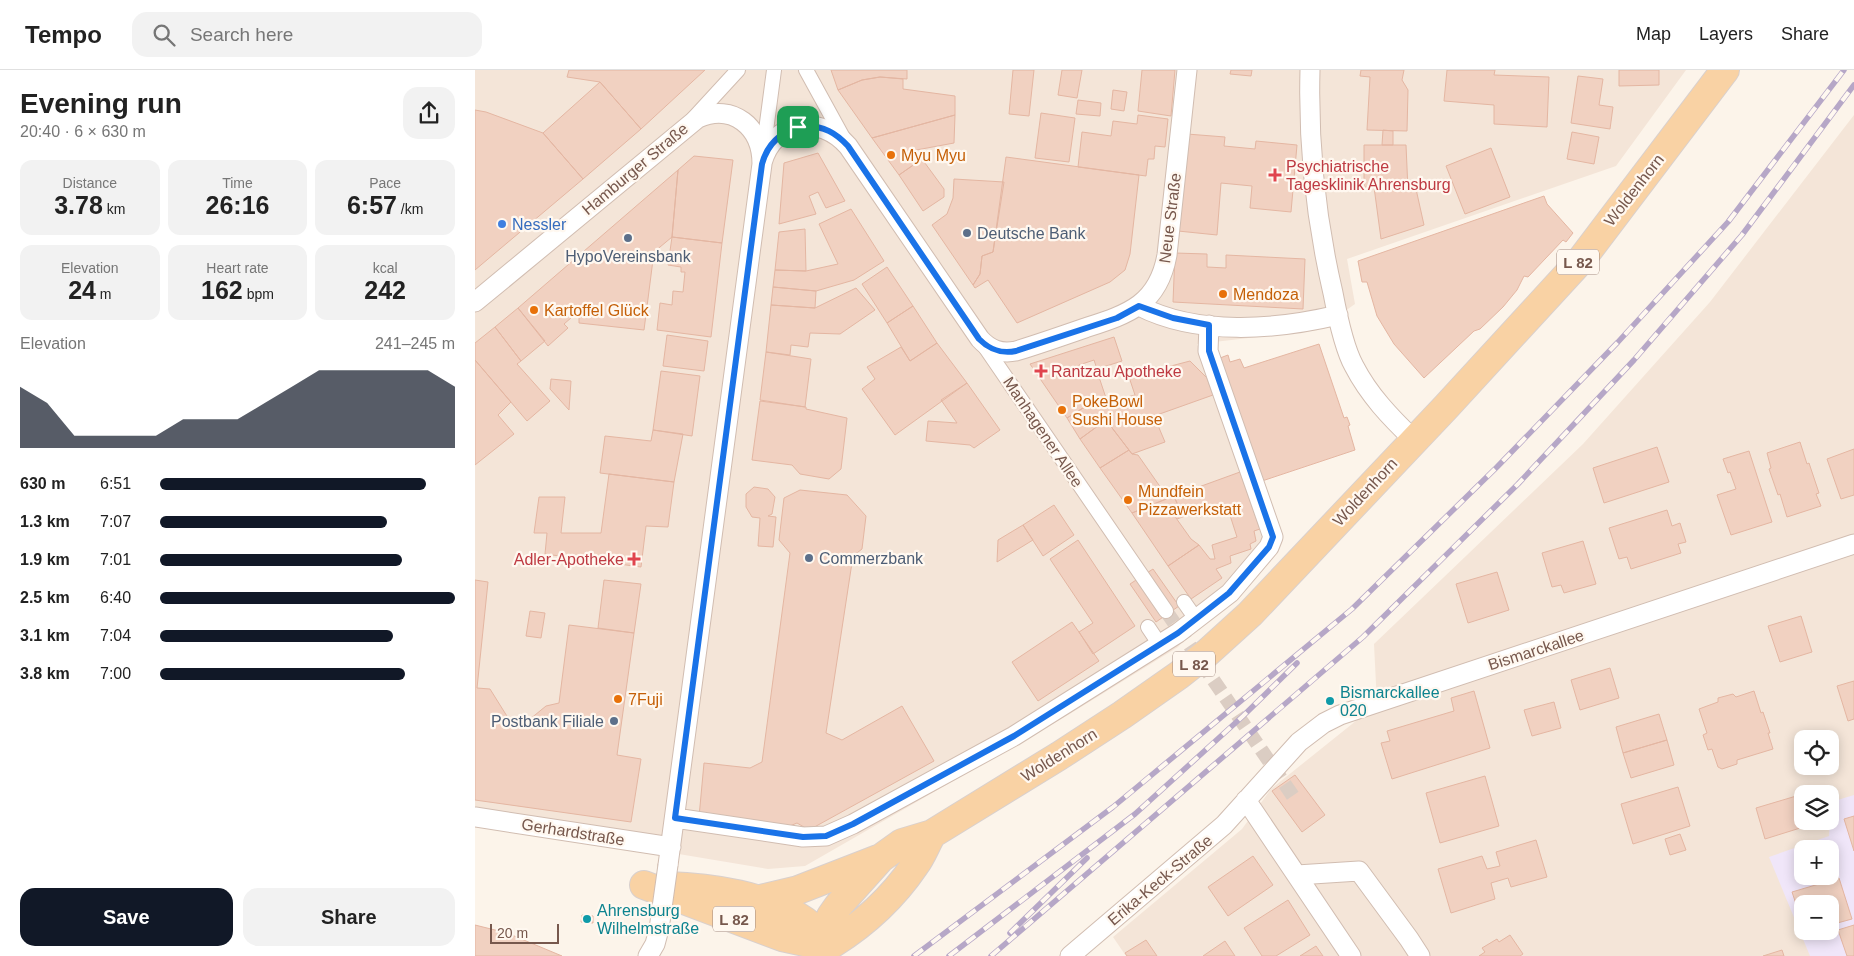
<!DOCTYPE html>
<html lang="en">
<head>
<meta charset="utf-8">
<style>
  body { margin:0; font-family:Helvetica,sans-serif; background:#f2f2f2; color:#222; height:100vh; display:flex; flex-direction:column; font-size:19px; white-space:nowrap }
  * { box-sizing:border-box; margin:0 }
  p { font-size:16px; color:#767676 }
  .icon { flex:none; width:28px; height:28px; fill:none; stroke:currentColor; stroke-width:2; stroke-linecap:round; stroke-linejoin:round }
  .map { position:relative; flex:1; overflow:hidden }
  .details { display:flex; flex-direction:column; background:#fff; width:475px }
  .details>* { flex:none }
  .buttons { position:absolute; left:1319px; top:660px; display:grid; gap:10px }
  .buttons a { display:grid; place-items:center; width:45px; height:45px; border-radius:10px; background:#fff; box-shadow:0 2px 12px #0003; font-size:25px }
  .scale { position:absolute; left:15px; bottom:12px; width:69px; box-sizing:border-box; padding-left:5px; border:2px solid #77584d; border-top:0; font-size:14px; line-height:18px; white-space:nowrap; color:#77584d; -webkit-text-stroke:4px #fff8f0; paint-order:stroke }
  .pin { position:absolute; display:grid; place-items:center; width:42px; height:42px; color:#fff; margin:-21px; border-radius:10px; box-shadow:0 2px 8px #0006 }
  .round { display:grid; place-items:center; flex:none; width:52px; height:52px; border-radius:15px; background:#f2f2f2 }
  .overview { display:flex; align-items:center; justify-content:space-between; height:85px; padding:0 20px }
  h1 { font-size:28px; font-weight:800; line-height:38px }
  .stats { display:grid; grid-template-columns:repeat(3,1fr); gap:8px; height:85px; padding:5px 20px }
  .stats div { display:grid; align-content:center; border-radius:12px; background:#f2f2f2; text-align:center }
  .stats b { font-size:25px; font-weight:800 }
  .stats small { font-size:14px; font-weight:400 }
  .stats p { font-size:14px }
  .chart { height:140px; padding:10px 20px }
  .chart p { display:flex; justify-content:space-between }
  .chart svg { width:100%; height:90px; margin-top:5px; fill:#111827; opacity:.7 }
  .button { display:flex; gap:10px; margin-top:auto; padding:10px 20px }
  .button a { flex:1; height:58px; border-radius:15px; background:#111827; color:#fff; font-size:20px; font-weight:800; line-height:58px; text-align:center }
  .button a+a { background:#f2f2f2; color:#222 }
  ul { padding:0 20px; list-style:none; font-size:16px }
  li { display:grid; grid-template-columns:80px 60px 1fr; align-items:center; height:38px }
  li i { height:12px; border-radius:6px; background:#111827 }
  header { display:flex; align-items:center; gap:30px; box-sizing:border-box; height:70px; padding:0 25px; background:#fff; border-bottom:1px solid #e0e0e0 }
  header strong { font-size:24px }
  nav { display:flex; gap:28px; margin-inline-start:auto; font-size:18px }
  .search { width:350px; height:45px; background:#f2f2f2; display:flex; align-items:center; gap:12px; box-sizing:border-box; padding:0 18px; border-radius:15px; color:#767676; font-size:19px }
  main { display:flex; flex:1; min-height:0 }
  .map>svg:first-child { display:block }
  .residential { fill:#f4e5d8; fill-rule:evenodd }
  .education { fill:#f0e6f9; fill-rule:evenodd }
  .building { fill:#f1d1c1; stroke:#e4b6a2 }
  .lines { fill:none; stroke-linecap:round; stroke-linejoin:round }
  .pedestrian-tunnel { stroke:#dbcdc3; stroke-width:14; stroke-dasharray:14 7; stroke-linecap:butt }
  .pedestrian-casing { stroke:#d1bdb1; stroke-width:16 }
  .minor-casing { stroke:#d1bdb1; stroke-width:21 }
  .primary-casing { stroke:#d9d0cd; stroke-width:30 }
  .pedestrian { stroke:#fff; stroke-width:14 }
  .minor { stroke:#fff; stroke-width:19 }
  .primary { stroke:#f9d2a4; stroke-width:28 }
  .rail-casing { stroke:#b6a7c7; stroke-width:5.5 }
  .rail { stroke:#fff8f0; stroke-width:4; stroke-dasharray:11; stroke-linecap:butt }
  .minor-bridge-casing { stroke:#d1bdb1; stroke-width:21; stroke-linecap:butt }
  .minor-bridge { stroke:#fff; stroke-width:19 }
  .route-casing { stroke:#fff; stroke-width:10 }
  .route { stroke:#1a73e8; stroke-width:6 }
  .food-dot { fill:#e8710a; stroke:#fff8f0; stroke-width:2 }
  .health-dot { fill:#e0444e; stroke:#fff8f0; stroke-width:2 }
  .shop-dot { fill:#3f7fe0; stroke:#fff8f0; stroke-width:2 }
  .service-dot { fill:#5c6f8a; stroke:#fff8f0; stroke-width:2 }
  .culture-dot { fill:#0f9aa8; stroke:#fff8f0; stroke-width:2 }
  .labels { text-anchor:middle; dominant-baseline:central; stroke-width:4.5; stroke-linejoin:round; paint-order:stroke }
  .shield { fill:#fff8f0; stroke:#a0887e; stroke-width:1 }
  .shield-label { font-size:15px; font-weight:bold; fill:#77584d }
  .food-label { font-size:16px; fill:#c56008; stroke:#fff8f0; text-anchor:start }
  .health-label { font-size:16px; fill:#be3a42; stroke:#fff8f0; text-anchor:start }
  .street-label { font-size:16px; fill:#77584d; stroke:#fff8f0 }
  .shop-label { font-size:16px; fill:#366cbe; stroke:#fff8f0; text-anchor:start }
  .service-label { font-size:16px; fill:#4e5e75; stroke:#fff8f0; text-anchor:start }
  .culture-label { font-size:16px; fill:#0d838f; stroke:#fff8f0; text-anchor:start }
</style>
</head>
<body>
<header>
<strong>Tempo</strong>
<div class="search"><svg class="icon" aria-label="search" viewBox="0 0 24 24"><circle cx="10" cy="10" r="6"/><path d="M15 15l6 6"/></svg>Search here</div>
<nav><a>Map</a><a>Layers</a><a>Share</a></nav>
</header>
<main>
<section class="details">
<div class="overview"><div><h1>Evening run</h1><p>20:40 · 6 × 630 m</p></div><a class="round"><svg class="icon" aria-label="share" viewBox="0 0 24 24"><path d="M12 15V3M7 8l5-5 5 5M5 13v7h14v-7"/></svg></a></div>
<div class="stats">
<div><p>Distance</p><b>3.78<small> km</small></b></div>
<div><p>Time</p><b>26:16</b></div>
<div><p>Pace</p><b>6:57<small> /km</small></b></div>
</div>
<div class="stats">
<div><p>Elevation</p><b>24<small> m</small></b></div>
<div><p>Heart rate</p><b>162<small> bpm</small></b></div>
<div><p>kcal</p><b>242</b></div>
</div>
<div class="chart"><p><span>Elevation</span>241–245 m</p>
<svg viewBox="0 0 160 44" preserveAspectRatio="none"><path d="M0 44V14L10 22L20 38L30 38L40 38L50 38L60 30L70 30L80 30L90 22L100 14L110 6L120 6L130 6L140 6L150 6L160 14V44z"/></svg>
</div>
<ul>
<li><b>630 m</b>6:51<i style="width:90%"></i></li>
<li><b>1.3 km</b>7:07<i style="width:77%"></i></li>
<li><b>1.9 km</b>7:01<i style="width:82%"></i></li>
<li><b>2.5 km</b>6:40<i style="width:100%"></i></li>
<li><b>3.1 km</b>7:04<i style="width:79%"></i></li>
<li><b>3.8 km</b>7:00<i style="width:83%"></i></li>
</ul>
<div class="button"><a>Save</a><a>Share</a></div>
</section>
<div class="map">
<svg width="1379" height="886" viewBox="0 0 1379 886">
  <rect width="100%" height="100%" fill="#fcf4ea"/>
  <path class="residential" d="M0 0H1211L1141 96 872 189 880 234 843 260 722 274 792 471 751 522 703 577 593 645 330 796 293 799 0 750Z
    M1379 45V886H651L638 867 767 759 796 719 902 634 899 574 1108 374 1235 232ZM1328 669H1355V696H1328ZM1328 724H1355V751H1328ZM1328 779H1355V806H1328ZM1328 834H1355V861H1328Z"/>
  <path class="education" d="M1379 725V886H1335L1294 787 1354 766 1356 732ZM1328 779H1355V806H1328ZM1328 834H1355V861H1328Z"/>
  <path class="building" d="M94 0H230L166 59 125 12 92 7Z
    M356 0H432V9L405 7 387 10 363 20Z
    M538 0H559L554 46 534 44Z
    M587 0H607L602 28 583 25Z
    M667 0H700L696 46 663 41Z
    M756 0H777L776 6 755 4Z
    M886 0H929L927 10 933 20 932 61 892 60 895 7 885 6Z
    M972 0H1020L1019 5 1074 7 1072 57 1019 54V35L969 31Z
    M1144 0H1184V15L1144 16Z
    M1103 6 1128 9 1124 35 1138 37 1135 59 1096 53Z
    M405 7 428 9V19L480 26V45L397 68 363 20 387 10Z
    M125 12 166 59 108 109 68 63Z
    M638 20 652 22 649 41 636 39Z
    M603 30 626 33 625 46 601 44Z
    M0 40 11 42 68 63 108 109 0 200Z
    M566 43 600 48 594 92 560 88Z
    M480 45 479 73 436 81 444 91 424 105 397 68Z
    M663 45 693 49 690 77 680 76 679 89H673L671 106 603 97 607 62 636 66 638 51 662 54Z
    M908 60 918 61V75H907Z
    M1097 62 1124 67 1119 94 1092 89Z
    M712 64 750 67 749 76 780 79 781 71 822 75 816 142 775 138 777 116 746 113 742 165 703 161Z
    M889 75H931L933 120 941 119 949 155 906 169 899 117H889Z
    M1016 78 1035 127 990 144 971 96Z
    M343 83 370 131 351 138 343 122 334 126 341 144 304 154 309 93Z
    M219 86 258 90 247 173 197 167 203 100Z
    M531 87 664 105 655 184 650 200 635 212 542 253 513 210 500 218 498 215 505 204 507 186 518 182Z
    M447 89 469 119V127L448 141 424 105Z
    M203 100 197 167 179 182 169 260 104 253V241L89 254 93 258 73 276 43 238Z
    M479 109 529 112 518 182 507 186 505 204 498 215 457 155 472 144 478 128Z
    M1069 126 1072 134 1098 163 1091 172 1088 170 1053 207 1049 206 1042 220 1028 237 1005 259 999 261 949 308 919 274 902 246 892 212H887L883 191Z
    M376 139 409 191 379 210 341 221 298 217 300 200 331 201 363 194 344 154Z
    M330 159 331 201 300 200 304 162Z
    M197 167 247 173 236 267 182 260 185 233 197 235 198 221 208 222 210 202H206V197L193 195Z
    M700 183 732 184V197L751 198V185L830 189 828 239 698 232Z
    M412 197 438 236 412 253 387 214Z
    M298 217 341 221 340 238 296 235Z
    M381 218 400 240 365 264 335 263 333 277 316 275 315 285 291 282 296 235 340 238Z
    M438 236 462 273 435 291 412 253Z
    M43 238 70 271 46 291 20 257Z
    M20 257 46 291 42 294 75 331 52 351 0 290V273Z
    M192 265 233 271 229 301 188 296Z
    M639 267 647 291 622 299 619 290 604 295 609 308 623 304 632 331 608 338 592 348 555 294Z
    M462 273 492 313 420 365 387 319 400 309 392 297 426 277 435 291Z
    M844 274 869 348 872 347 875 355 873 356 880 380 787 411 745 288 753 285 755 292 765 289 769 298Z
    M291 282 336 289 330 337 285 330Z
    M0 290 36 332 23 345 39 364 0 395Z
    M715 291 732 308 738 325 679 346 690 372 657 384 631 350 605 369 592 348 608 338 660 325 654 307Z
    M186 301 225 306 217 366 178 360Z
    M76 309 96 311 94 340 75 319Z
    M492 313 525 360 499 378 495 375 451 371 453 351 482 353 466 330Z
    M285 331 331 337V339L372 348 366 399 354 409 325 404 317 395 277 390Z
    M631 350 654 380 625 398 605 369Z
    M178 360 208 364 199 412 125 403 130 366 176 371Z
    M1325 372 1332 394 1334 393 1344 423 1341 424 1346 436 1312 447 1305 424 1303 425 1294 399 1296 398 1292 383Z
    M1182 377 1194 412 1129 433 1118 398Z
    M1379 379V425L1366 429 1352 389Z
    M654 380 657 384 663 385 693 428 657 443 625 398Z
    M1274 381 1297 452 1256 465 1242 425 1261 419 1255 402 1253 403 1248 389Z
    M765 402 785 459 779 461 781 471 775 474 776 479 755 486 756 493 741 499 747 508 716 529 693 496 724 475 735 489H740L737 475 762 467 752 436 725 447 721 442 702 449 696 441 704 438 699 426Z
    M134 404 199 412 193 457 171 456 166 497 70 484 72 463H59L64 427H90L86 463H126Z
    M279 417 293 419 300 427 297 444 293 446 301 447 298 477 283 476 285 448 277 447 271 437V424Z
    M325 420 372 425 391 446 387 479 378 486 351 663 367 670 427 636 459 691 334 760 322 753 310 758 224 747 229 693 275 698 287 692 315 483 304 470 309 428Z
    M699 426 704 438 696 441 716 469 724 475 693 496 657 443Z
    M579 435 599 465 568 486 548 455Z
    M1192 440 1197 456 1205 453 1211 472 1203 474 1206 483 1156 499 1152 487 1144 489 1134 458Z
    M548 455 558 470 522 492 523 470Z
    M603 470 660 556 618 584 604 562 618 553 575 489Z
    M1108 471 1121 514 1089 523 1086 515 1077 517 1067 483Z
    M678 499 704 536 681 552 655 514Z
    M1022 502 1034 540 993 553 981 514Z
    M0 510 13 512 2 618 15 619 35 651 49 654 71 636 84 633 94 555 159 563 142 685 166 689 156 752 0 730Z
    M129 510 166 514 159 563 123 558Z
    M55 541 70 543 66 568 51 566Z
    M1326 546 1337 582 1305 592 1293 556Z
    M597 552 624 591 563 631 537 592Z
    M1135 598 1144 628 1105 640 1096 610Z
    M1379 611V649L1373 651 1362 616Z
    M999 621 1015 678 917 709 906 673 915 671 912 661 979 641 976 628Z
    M1279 621 1286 643 1288 642 1295 663H1293L1298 679 1262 690V694L1247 699 1243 697 1237 679 1233 680 1228 665 1232 663 1224 639 1243 632V628L1258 624 1261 627Z
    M857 626 860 630 854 636 850 632Z
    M1079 632 1086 658 1057 666 1049 640Z
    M1184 644 1192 670 1148 683 1141 657Z
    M1192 670 1199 695 1156 708 1148 683Z
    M820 705 850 745 827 762 797 721Z
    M1010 706 1024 756 965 773 951 723Z
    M1203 717 1215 756 1158 774 1146 734Z
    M1328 724V751H1337L1338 754 1290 769 1281 738Z
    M1379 746V781L1369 749Z
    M1205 764 1211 780 1195 785 1190 769Z
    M1061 770 1072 807 1036 817 1033 808 1016 813 1020 829 976 843 963 799 1007 786 1012 799 1025 796 1021 782Z
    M778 786 798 815 753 846 733 817Z
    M1364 808 1377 849 1355 855V834H1328V855L1317 822Z
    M813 830 835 865 801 886H787L769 858Z
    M107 845 118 846V853L106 852Z
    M0 855 32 863 87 886H0Z
    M1379 855V886H1372L1363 860Z
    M1035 865 1048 884 1045 886H1004L1010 882 1007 878 1022 869 1024 872Z
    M671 870 682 886H652L650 883Z
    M750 871 760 886H728Z
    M841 876 848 886H825Z
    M1307 880 1309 886H1288Z"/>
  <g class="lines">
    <path class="pedestrian-tunnel" d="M691 541 820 729"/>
    <defs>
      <path id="pedestrian" d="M331 0 370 71
        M218 49 263 0
        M288 83 299 0
        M508 274 691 541
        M709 532 721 549
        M673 557 685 575"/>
      <path id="minor" d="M835 0C833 75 841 150 858 223 862 244 869 278 879 296 894 325 915 347 939 370
        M287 93C299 50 345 44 373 76L505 269C515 280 526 284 541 281 564 274 587 266 610 258 653 244 683 235 692 185L712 0
        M0 232 223 48C258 33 287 57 287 94L193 795
        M664 236C723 266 800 260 863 245
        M771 730 876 886
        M0 747 196 777
        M200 748 328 767 351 766 378 754 539 666 703 563 755 523 794 477 798 467 733 281 734 255
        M822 805 884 801 934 869 945 886
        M173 886 180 874 184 859
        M595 886 749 755 824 672 849 653 865 645 1379 474"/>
      <path id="primary" d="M169 815 307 867 352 877C387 856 417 829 440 795 447 786 451 774 457 764
        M193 816C235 817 294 826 330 851 339 857 345 868 352 877
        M281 830 323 820 403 789
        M352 877 353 857 356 846 363 836 406 788 427 773 457 764 584 686 647 645 704 605 732 583 775 544 971 337 1106 190 1250 0"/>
    </defs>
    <use href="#pedestrian" class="pedestrian-casing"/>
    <use href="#minor" class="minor-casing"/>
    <use href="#primary" class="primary-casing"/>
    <use href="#pedestrian" class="pedestrian"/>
    <use href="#minor" class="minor"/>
    <use href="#primary" class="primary"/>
    <defs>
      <path id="rail" d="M535 863 612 788
        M439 886 638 737 877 539 1022 397 1143 272 1253 152 1369 0
        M474 886 660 744 768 646 822 593
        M516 886 888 567 1043 414 1159 290 1267 165 1379 15"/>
    </defs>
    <use href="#rail" class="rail-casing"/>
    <use href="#rail" class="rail"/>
    <defs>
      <path id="minor-bridge" d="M184 859 193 795"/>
    </defs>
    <use href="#minor-bridge" class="minor-bridge-casing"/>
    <use href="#minor-bridge" class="minor-bridge"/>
  </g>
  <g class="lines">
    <defs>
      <path id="route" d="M330 56C349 56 361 63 373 76L504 269C515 280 526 284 541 281L642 248 664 236 698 248 734 255V281L798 467 794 477 754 523 703 563 539 666 378 754 351 766 328 767 200 748 287 94C293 72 308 60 330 56Z"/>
    </defs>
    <use href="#route" class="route-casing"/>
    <use href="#route" class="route"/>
  </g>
  <g class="food-dot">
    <circle cx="416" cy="85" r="5"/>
    <circle cx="748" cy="224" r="5"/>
    <circle cx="59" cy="240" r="5"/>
    <circle cx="587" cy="340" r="5"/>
    <circle cx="653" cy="430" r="5"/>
    <circle cx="143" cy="629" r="5"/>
  </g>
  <g class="health-dot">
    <path d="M797.5 97.5h5v5h5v5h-5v5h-5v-5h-5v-5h5z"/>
    <path d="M563.5 293.5h5v5h5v5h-5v5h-5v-5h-5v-5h5z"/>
    <path d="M156.5 481.5h5v5h5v5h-5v5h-5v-5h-5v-5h5z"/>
  </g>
  <circle class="shop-dot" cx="27" cy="154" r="5"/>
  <g class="service-dot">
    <circle cx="492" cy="163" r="5"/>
    <circle cx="153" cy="168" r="5"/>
    <circle cx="334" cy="488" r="5"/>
    <circle cx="139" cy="651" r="5"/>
  </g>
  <g class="culture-dot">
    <circle cx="855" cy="631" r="5"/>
    <circle cx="112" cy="849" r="5"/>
  </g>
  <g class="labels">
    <g class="shield">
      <rect x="1082" y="179.5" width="42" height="25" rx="4"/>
      <rect x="698" y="581.5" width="42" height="25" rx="4"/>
      <rect x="238" y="836.5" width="42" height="25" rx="4"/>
    </g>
    <g class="shield-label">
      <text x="1103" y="192">L 82</text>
      <text x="719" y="594">L 82</text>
      <text x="259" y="849">L 82</text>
    </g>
    <g class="food-label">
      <text x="426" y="85">Myu Myu</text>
      <text x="758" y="224">Mendoza</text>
      <text x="69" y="240">Kartoffel Glück</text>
      <text x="597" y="331">PokeBowl<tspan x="597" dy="18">Sushi House</tspan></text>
      <text x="663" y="421">Mundfein<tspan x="663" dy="18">Pizzawerkstatt</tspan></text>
      <text x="153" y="629">7Fuji</text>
    </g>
    <g class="health-label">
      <text x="811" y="96">Psychiatrische<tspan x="811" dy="18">Tagesklinik Ahrensburg</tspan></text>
      <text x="576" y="301">Rantzau Apotheke</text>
      <text x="149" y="489" text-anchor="end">Adler-Apotheke</text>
    </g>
    <g class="street-label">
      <text transform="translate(160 99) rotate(-40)">Hamburger Straße</text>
      <text transform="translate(1159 120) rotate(-52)">Woldenhorn</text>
      <text transform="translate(695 148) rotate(-83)">Neue Straße</text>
      <text transform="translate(568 362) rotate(56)">Manhagener Allee</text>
      <text transform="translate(890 422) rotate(-47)">Woldenhorn</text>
      <text transform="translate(1061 580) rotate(-18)">Bismarckallee</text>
      <text transform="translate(584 685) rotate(-32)">Woldenhorn</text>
      <text transform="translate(98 762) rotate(9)">Gerhardstraße</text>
      <text transform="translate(685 810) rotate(-40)">Erika-Keck-Straße</text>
    </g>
    <g class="shop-label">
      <text x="37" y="154">Nessler</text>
    </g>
    <g class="service-label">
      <text x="502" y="163">Deutsche Bank</text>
      <text x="153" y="186" text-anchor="middle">HypoVereinsbank</text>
      <text x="344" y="488">Commerzbank</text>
      <text x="129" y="651" text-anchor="end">Postbank Filiale</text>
    </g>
    <g class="culture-label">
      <text x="865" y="622">Bismarckallee<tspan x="865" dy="18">020</tspan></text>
      <text x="122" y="840">Ahrensburg<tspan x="122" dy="18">Wilhelmstraße</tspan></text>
    </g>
  </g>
</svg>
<div class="buttons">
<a><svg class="icon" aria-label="locate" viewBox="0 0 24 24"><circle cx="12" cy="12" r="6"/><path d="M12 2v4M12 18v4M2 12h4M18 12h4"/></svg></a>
<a><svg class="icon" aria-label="layers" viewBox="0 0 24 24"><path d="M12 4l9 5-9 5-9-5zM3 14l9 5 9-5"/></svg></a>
<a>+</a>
<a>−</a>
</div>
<div class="scale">20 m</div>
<div class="pin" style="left:323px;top:57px;background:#1e9e55"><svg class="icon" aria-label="arrive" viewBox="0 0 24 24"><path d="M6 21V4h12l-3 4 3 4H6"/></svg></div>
</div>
</main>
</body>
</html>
